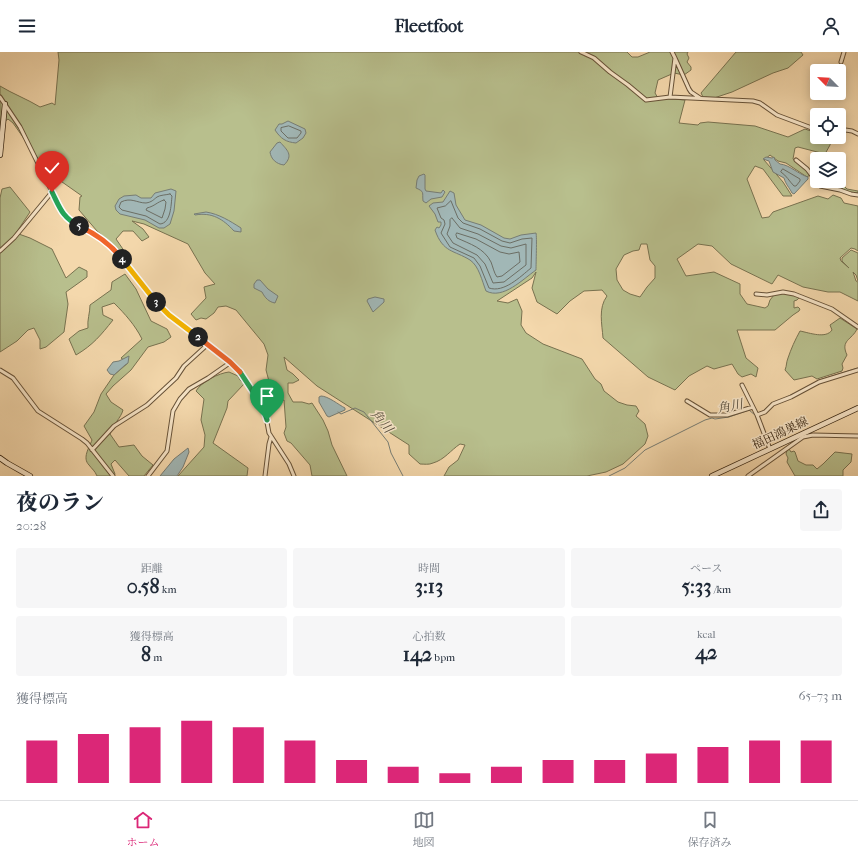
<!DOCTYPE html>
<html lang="ja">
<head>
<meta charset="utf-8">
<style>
  body { margin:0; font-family:"IM FELL French Canon","Noto Serif JP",serif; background:#f6f6f7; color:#1f2937; height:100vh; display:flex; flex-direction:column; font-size:15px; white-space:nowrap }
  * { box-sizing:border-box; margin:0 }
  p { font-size:13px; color:#747a83 }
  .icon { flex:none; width:22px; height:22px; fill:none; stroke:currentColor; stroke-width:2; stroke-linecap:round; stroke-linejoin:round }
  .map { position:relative; height:424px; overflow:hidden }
  .sheet { display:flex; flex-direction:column; background:#fff; flex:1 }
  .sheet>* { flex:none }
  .needle { width:26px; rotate:294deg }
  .fabs { position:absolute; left:810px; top:12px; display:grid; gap:8px }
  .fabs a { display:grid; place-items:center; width:36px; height:36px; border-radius:4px; background:#fff; box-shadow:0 2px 10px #0003; font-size:20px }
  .pin { position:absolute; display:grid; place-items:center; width:34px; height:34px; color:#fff; margin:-41px -17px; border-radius:50% 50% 50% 0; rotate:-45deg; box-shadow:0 0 4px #0007 }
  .pin .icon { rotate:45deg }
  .km { position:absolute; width:20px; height:20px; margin:-10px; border-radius:50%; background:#222; color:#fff; font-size:11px; line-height:20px; text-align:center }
  .round { display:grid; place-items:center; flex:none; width:42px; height:42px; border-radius:4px; background:#f6f6f7 }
  .head { display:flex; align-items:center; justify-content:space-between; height:68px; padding:0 16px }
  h1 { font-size:22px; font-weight:800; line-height:30px }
  .metrics { display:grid; grid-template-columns:repeat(3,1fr); gap:6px; height:68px; padding:4px 16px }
  .metrics div { display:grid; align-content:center; border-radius:4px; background:#f6f6f7; text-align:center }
  .metrics b { font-size:20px; font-weight:800 }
  .metrics small { font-size:11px; font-weight:400 }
  .metrics p { font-size:11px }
  .chart { height:112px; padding:8px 16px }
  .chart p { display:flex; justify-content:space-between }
  .chart svg { width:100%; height:72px; margin-top:4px; stroke:#db2777; stroke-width:6 }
  header { display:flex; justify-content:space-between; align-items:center; height:52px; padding:0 16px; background:#fff; font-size:18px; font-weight:800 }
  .dock { display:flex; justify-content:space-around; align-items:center; height:56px; border-top:1px solid #e0e1e3; background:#fff; font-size:11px; color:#747a83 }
  .dock a { display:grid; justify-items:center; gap:2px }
  .dock .on { color:#db2777 }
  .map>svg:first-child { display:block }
  .green { fill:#b8bf8d; stroke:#787250; fill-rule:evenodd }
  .water { fill:#a1b7b6; stroke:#777d74 }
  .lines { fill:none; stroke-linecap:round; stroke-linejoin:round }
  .shore { stroke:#6c6e64; stroke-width:1 }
  .stream { stroke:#777d74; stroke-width:1 }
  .street-casing { stroke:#675238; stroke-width:5 }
  .secondary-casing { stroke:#382612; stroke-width:6 }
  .street { stroke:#f8e6c9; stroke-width:3 }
  .secondary { stroke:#f8e6c9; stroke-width:4.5 }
  .split-1-casing { stroke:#fff; stroke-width:8 }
  .split-2-casing { stroke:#fff; stroke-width:8 }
  .split-3-casing { stroke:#fff; stroke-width:8 }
  .split-4-casing { stroke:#fff; stroke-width:8 }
  .split-5-casing { stroke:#fff; stroke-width:8 }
  .split-6-casing { stroke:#fff; stroke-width:8 }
  .split-1 { stroke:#22a559; stroke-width:5 }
  .split-2 { stroke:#f0652b; stroke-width:5 }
  .split-3 { stroke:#f5b400; stroke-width:5 }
  .split-4 { stroke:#f5b400; stroke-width:5 }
  .split-5 { stroke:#f0652b; stroke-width:5 }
  .split-6 { stroke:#22a559; stroke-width:5 }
  .labels { text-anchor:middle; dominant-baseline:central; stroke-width:3; stroke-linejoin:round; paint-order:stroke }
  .street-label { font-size:12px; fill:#382612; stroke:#f8e6c9 }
  .water-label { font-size:13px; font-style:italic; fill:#524a3b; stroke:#f8e6c9 }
</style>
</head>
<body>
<header><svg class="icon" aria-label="menu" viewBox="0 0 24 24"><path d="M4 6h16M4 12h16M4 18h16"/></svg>Fleetfoot<svg class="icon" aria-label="person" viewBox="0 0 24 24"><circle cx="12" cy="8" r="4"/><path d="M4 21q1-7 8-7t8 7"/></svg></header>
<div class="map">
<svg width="858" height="424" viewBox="0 0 858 424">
  <rect width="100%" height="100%" fill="#f4d8ac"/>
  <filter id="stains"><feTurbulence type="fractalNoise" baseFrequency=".005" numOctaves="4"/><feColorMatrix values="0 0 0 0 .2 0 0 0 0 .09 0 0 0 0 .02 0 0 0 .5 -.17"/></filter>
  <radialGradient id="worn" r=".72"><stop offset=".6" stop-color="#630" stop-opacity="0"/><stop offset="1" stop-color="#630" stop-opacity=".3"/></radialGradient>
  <path class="green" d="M58 0H627L632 5H638L650 0H688L687 2 689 6 687 10 691 15V18L684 23 674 21 658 28 655 41 658 46 685 48 679 71 698 73 700 71 708 70 755 74 788 85 805 77 817 81V85H832L830 93 825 102 798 95 795 96 793 107 807 117 817 119V128L810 123 807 125 786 111 778 109 770 103 764 108 783 130 792 144H783L763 117 755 114 747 127 762 166 769 165 773 160 818 144 828 147 833 143 841 146 844 151 858 154V199L855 197 851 196 840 206 841 209 849 216 842 209V206L851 198 858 201V229L856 223 853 220 856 229 858 230V249L840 240H828L803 235 778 223 772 232 731 212 712 194 698 192 677 207 686 224 714 220 740 232V242L747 252 765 256 768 254 770 248 774 243 783 241 800 245 797 248 794 249V256L798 255 800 257 799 259 793 263 775 278H737L746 306 758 316 756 325 751 322 742 325 738 322 732 312 714 317 707 314 689 324 675 338 648 325 603 286C602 272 598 256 607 244L602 238 584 239 570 249 557 262 537 250 532 236 536 220 532 226 497 249 508 251 517 247 522 259 521 273 526 281 543 292 582 307 595 327 601 332 604 339 618 350 627 353 636 354 639 359 636 364 645 372 648 384 645 392 623 412 606 420 587 424H444L449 415 458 408 465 393 460 392C451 398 444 408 433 411 429 413 424 412 420 412L409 402V393L317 334 284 305 287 318 293 322 299 328 293 331H288V341L293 350H302L309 352 312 351 323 368 328 379 332 393 347 424H312L310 413 291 391 287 389 284 381 286 375 284 348 263 354 260 348 267 344 271 337 266 318 268 303 264 292 236 258 226 254 218 255 214 261 206 267 201 266 196 268 191 262 206 246 204 235 215 232 205 221 188 192 144 172 132 169 143 177 149 185 142 189 133 179H123L116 187 127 203 123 205 117 196 97 179 79 158 80 145 82 144 55 125 50 115 51 105 48 107 39 108 13 71 8 67 0 73V34C13 42 27 47 40 55L52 51 55 53 59 8ZM641 192H647L650 208 655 214V226L647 235 640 245 630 242 623 238 617 228 616 217 624 203 633 199 639 198Z
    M736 0H801L803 3 788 16 773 21 732 40 714 46 703 45 701 41Z
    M818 129 844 134 847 137 858 139V141H851L845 139 842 136 824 134Z
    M10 135 30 160 16 181 30 186 52 197 66 226 79 215 87 219V225L66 240 68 252 64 280 46 295 40 297V288L34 276 28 278 17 289 0 300V146L2 137Z
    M125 222 136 237 151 269 167 277 171 285 164 290 148 295 131 318 113 334 106 342 111 350 123 358C121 366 113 372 110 382L119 395 134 393 142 404 153 413 144 424H129L115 408 111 412 115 422 114 424H97C95 419 92 417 89 413 82 406 89 396 92 388L84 374 94 360 101 342 114 323 128 311 121 306 142 287C135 273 125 262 114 251L102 255 103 263 113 268C101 283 93 293 76 303L69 287 79 279 88 276C87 268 90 261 90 253L111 238 112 230Z
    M840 266 857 277C852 288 840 288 847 303L842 312 843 316 842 319 817 327 812 324 794 328 785 318C787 313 786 311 788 306 791 297 795 288 800 279 810 281 826 287 832 278L830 273Z
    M229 320 238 324 240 328 244 332 228 349 227 356 213 391 248 416 247 424H178L204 395 205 383 201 368 204 347 196 339C201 330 219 321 229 320Z
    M789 397 791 400 794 399 795 400 798 409 806 413H813L817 417 823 412 835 400 852 402 851 410 843 418V424H795L787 410 788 406 786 402 787 398Z"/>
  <path class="water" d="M288 69 305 77 306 81 303 86 296 91C286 90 281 87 275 78L279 72H282Z
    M280 90C287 98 294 103 284 113 276 112 271 107 270 100L277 91Z
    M766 105 772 106 774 105 775 108 780 112C790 113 798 122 808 125V127L794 142 792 141C789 135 786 133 784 126L773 120 769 109 763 107Z
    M424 122 425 123V137L426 139 441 141 443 138 445 140 442 145 431 147 426 151 423 149C422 140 425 140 416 136L417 128 419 124Z
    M171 137 176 139 174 159 170 172 164 176H159L145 168 120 162 116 158 115 154 119 147 124 144 136 143 141 146H151L155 141Z
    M450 139 454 141 456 153 465 168 481 173 504 186 510 187 521 183 536 181C537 185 536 211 536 218 523 227 503 248 486 239 482 229 479 214 470 208 454 198 443 201 435 178L437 175 439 176 441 173V170H438L435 162 429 154 433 151 443 150Z
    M206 160C219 162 230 169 241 176V180L234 179C223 167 212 160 195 163L194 162Z
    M257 228H260L268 237 278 244 275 251C269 250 265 246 262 240L254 236V232Z
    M375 245 384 247V250L373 260 367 249 368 247Z
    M129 304 128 311 125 313 114 323 110 322 107 318 113 310 119 309Z
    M321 344C328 344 339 353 345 356V358L329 365 327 364 319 350V345Z
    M188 396 189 400 183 415 177 424H160L174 407Z"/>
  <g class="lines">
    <path class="shore" d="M289 74 301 79V81L297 86H288L281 79V76Z
      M783 117 800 127V129L796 134H794C789 129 787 124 781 120Z
      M170 142 172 144C171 153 171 171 160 172L146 164 122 158 119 155 121 150C131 145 137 151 146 151 152 150 153 148 157 145 160 143 166 143 170 142Z
      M164 148 166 150 165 157 162 166 146 158 147 156C155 154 157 150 164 148Z
      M451 149 458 166 463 171 480 177 502 189 510 191 522 187 532 186 531 216C520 225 504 241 489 236L480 214 474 206 450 195 441 181 445 172 444 168 441 166 437 156 445 154Z
      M452 166 460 176 478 182 501 194 511 196 526 192V213L504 230 493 231 485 212 477 203 453 191 447 182 450 174V168Z
      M457 181 476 187 500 200 509 202 519 200 520 210 502 224 497 225C494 221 493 215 491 210 484 196 470 192 457 186L456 183Z"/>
    <path class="stream" d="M799 339 819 328 858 316
      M787 345 793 342
      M338 360 341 362 355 356 364 360 388 390 391 401 403 424
      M758 361 763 359 768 355
      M609 424 625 416 645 398 705 368 712 366 715 367 729 365 749 358 755 363"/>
    <defs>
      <path id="street" d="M581 0 594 6 610 20 628 33 646 48 670 45 753 49 760 51 777 63 817 78
        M675 6 689 37 691 40 700 46
        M841 10 844 0
        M0 45 20 75 64 164 69 168 98 184 116 198 145 238 169 263 236 315 247 329 263 355 266 365 269 381 289 412 294 424
        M670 45 675 6 672 0
        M839 77 852 79 858 82
        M796 108 807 117 820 134 840 138 851 142 858 143
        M0 199 14 186 52 140
        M756 242 767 243 783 240 794 242 832 257 858 275
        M0 318 13 326 38 359 82 387 87 391 113 424
        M742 333 757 363 770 397
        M687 349 710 363H727L753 355
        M757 363 765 360 773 352 791 345 819 330 858 318
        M92 398 114 374 147 353 176 326 184 314 207 293
        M148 424 167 399 173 359 180 347 189 337 208 326 231 310
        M265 424 269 392 271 385
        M748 424 803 385 813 383 858 384"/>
      <path id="secondary" d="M0 103 5 52
        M0 406 7 411 30 424
        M712 424 858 356"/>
    </defs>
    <use href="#street" class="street-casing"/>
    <use href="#secondary" class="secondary-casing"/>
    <use href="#street" class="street"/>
    <use href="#secondary" class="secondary"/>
  </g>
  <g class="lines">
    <defs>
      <path id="split-1" d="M240 320 263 355 267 368"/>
      <path id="split-2" d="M198 285 230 310 240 320"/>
      <path id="split-3" d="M156 250 169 263 198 285"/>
      <path id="split-4" d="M122 207 156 250"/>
      <path id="split-5" d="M79 174C96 182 110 191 122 207"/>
      <path id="split-6" d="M52 140C60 156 62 165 79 174"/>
    </defs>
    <use href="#split-1" class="split-1-casing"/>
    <use href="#split-2" class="split-2-casing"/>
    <use href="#split-3" class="split-3-casing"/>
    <use href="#split-4" class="split-4-casing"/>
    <use href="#split-5" class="split-5-casing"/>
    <use href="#split-6" class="split-6-casing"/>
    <use href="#split-1" class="split-1"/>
    <use href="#split-2" class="split-2"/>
    <use href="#split-3" class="split-3"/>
    <use href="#split-4" class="split-4"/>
    <use href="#split-5" class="split-5"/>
    <use href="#split-6" class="split-6"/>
  </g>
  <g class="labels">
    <g class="street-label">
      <text transform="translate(780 381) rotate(-25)">福田鴻巣線</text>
    </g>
    <g class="water-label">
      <text transform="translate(730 354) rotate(-11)">角川</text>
      <text transform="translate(382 369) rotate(50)">角川</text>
    </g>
  </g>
  <rect width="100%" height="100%" filter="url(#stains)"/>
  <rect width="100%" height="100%" fill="url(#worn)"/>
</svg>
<div class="fabs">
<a><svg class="needle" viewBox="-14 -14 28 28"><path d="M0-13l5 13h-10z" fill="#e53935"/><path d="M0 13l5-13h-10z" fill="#747a83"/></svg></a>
<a><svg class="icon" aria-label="locate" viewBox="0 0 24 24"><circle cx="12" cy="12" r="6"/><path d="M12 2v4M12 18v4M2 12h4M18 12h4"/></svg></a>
<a><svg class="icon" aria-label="layers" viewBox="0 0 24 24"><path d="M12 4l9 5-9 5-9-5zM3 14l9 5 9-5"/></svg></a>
</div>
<div class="pin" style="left:267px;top:368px;background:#1e9e55"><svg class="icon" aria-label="arrive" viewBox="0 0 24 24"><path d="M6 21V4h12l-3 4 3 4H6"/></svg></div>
<div class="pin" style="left:52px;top:140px;background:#d93025"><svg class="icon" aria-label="check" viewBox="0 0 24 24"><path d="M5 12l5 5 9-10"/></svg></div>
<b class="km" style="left:198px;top:285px">2</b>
<b class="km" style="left:156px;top:250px">3</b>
<b class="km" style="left:122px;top:207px">4</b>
<b class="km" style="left:79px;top:174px">5</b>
</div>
<section class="sheet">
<div class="head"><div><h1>夜のラン</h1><p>20:28</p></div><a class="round"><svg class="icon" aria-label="share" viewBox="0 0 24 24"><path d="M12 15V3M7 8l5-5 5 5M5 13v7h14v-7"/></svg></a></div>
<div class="metrics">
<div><p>距離</p><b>0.58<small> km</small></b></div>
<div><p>時間</p><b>3:13</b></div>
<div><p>ペース</p><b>5:33<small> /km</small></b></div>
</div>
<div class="metrics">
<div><p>獲得標高</p><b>8<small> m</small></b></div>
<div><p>心拍数</p><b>142<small> bpm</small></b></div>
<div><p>kcal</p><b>42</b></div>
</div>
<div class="chart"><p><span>獲得標高</span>65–73 m</p>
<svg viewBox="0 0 160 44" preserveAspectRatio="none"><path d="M5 44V18M15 44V14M25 44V10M35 44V6M45 44V10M55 44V18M65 44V30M75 44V34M85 44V38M95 44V34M105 44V30M115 44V30M125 44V26M135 44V22M145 44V18M155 44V18"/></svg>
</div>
</section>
<nav class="dock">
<a class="on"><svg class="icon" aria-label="home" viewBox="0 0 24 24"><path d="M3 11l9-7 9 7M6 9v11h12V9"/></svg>ホーム</a>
<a><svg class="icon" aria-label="map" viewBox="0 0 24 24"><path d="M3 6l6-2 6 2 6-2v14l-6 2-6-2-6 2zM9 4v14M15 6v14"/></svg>地図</a>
<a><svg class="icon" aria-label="saved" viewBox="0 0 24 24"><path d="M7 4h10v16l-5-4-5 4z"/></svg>保存済み</a>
</nav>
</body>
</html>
